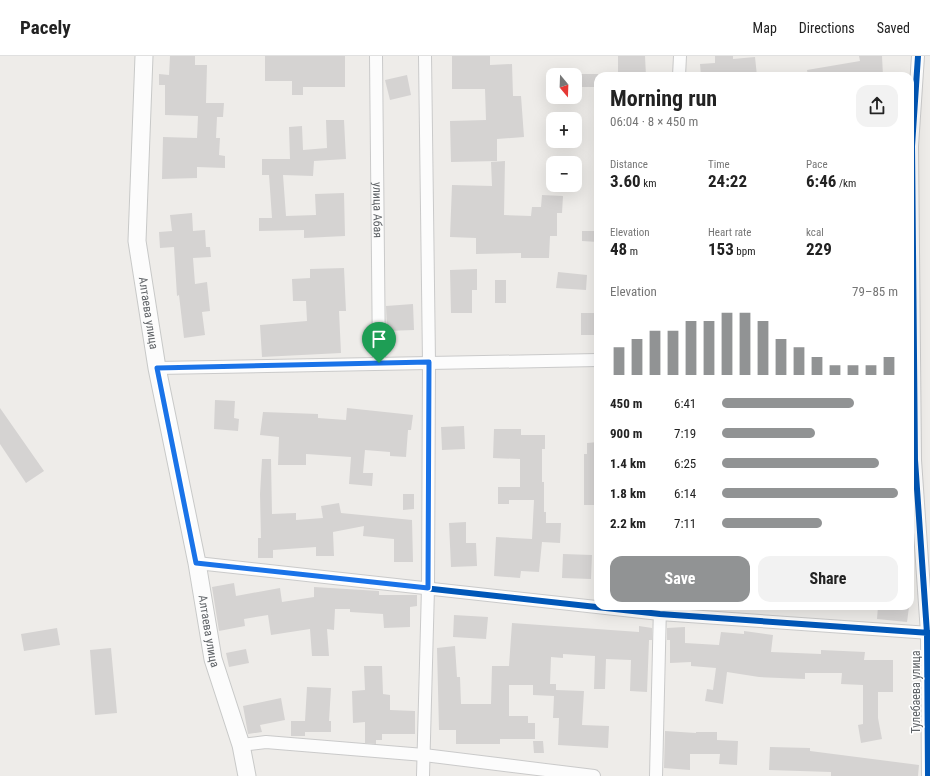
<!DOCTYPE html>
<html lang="en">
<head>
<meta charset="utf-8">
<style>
  body { margin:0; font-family:"Roboto Condensed",sans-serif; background:#f2f2f2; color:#222; height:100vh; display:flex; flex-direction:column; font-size:15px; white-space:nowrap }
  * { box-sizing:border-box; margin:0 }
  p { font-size:13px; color:#767676 }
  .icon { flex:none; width:22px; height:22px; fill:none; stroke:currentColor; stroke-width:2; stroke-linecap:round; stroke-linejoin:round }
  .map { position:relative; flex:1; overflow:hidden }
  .drawer { position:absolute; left:594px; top:16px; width:320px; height:538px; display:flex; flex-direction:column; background:#fff; border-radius:12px; box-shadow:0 4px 16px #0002 }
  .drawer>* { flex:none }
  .needle { width:26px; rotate:161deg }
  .fabs { position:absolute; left:546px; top:12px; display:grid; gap:8px }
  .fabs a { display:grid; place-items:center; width:36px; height:36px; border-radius:8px; background:#fff; box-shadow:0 4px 16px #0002; font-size:20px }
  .pin { position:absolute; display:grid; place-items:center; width:34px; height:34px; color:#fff; margin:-41px -17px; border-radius:50% 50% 50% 0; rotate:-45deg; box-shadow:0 0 4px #0007 }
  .pin .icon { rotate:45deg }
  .round { display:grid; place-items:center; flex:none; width:42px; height:42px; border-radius:12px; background:#f2f2f2 }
  .overview { display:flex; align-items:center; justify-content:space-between; height:68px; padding:0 16px }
  h1 { font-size:22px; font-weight:700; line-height:30px }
  .metrics { display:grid; grid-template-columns:repeat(3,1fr); gap:6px; height:68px; padding:4px 16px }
  .metrics div { display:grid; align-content:center }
  .metrics b { font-size:17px; font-weight:700 }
  .metrics small { font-size:11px; font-weight:400 }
  .metrics p { font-size:11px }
  .chart { height:112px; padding:8px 16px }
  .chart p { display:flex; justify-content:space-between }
  .chart svg { width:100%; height:72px; margin-top:4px; stroke:#919394; stroke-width:6 }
  .action { display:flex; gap:8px; margin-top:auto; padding:8px 16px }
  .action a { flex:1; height:46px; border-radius:12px; background:#919394; color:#fff; font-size:16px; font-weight:700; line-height:46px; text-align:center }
  .action a+a { background:#f2f2f2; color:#222 }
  ul { padding:0 16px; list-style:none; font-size:13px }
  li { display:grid; grid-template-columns:64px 48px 1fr; align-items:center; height:30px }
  li i { height:10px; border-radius:5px; background:#919394 }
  header { display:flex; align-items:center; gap:24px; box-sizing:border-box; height:56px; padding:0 20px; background:#fff; border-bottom:1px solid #e0e0e0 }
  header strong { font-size:19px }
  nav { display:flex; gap:22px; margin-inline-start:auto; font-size:14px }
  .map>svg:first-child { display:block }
  .building { fill:#d5d3d2 }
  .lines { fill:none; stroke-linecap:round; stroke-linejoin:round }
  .minor-casing { stroke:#cacaca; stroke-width:14 }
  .secondary-casing { stroke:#c8c9c8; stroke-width:19 }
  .minor { stroke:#fcfcfc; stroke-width:12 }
  .secondary { stroke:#fcfcfc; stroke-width:17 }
  .cycleway-casing { stroke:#fff; stroke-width:8 }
  .cycleway { stroke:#0057b8; stroke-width:6 }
  .route-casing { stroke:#fff; stroke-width:8 }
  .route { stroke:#1a73e8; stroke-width:5 }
  .labels { text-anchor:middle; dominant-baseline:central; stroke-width:3; stroke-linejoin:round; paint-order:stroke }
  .street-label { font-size:12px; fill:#5f6367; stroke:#fff }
</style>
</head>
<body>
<header>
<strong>Pacely</strong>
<nav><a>Map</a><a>Directions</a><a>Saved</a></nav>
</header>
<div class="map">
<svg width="930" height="720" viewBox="0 0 930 720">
  <rect width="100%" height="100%" fill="#eeece9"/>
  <path class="building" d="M170 0H195V9H207L206 47H224L223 61H217L216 82H220L219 99 225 100V112L197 111V122L162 123 163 81 197 82 198 60 165 59V29H159V18L169 19Z
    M265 0H345V31H303V39H292V25H265Z
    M452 0H490V9L512 8 513 40H521L524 81 497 83V105L451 106 450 65 486 64 485 33H452Z
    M618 0H645L646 20H618Z
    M715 0H733V3L755 1 757 20H701L700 8 715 7Z
    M859 0H882L883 20H808L807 14 860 5Z
    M576 18H598V31H576Z
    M407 19 411 39 390 44 385 24Z
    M326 64H344L346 103 314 105 313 120 283 119 286 160 316 159 315 138 344 137 345 180 304 182V174L259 175V162H272L269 119H262V103H290L289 71 302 70 303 94 327 92Z
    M505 105 504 159 531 160 532 151H541L542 139 563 140 562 157H557V180H550L549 202H521V197L476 198V182L450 181 452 129 492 130 491 106Z
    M192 157 193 175 205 174 206 191H210L211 201 193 202 195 228 207 226 210 255 202 256 205 279 184 282 179 239 177 240 174 191 160 192 159 176 172 175 170 159Z
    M582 175H598V186L582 185Z
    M344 212 346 255H339L341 297 262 301 260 269 307 265 306 245H293L292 223 310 222V213Z
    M477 213V234H472V257H451L450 214Z
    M558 216 587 219 586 234 556 232Z
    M495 224H506V247H495Z
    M413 248 414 274 387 275 386 250Z
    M581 257H597V279H581Z
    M215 344 235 345 234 362 239 363 238 375 214 373Z
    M0 352 44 415 26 427 0 388Z
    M347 352 413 359 411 374H408L406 401 390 400V396L365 394 363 417H373L372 430 349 428 351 401 306 398V409H278L279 381 260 379 263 356 318 358V362L346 364Z
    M464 370 465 393 442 394 441 371Z
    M494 373H521V379H545V393H542V426H544V456H546V467H561L560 487 542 486 539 516 521 515 520 522 494 520 496 481 532 483 534 444H509V448H498V431H520V403L493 402Z
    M598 386V449H584V398H587V387Z
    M262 403H271L272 458 296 457V464L323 462 321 450 339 447 341 457 412 464 413 506H394V483L363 480 364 470 333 476 334 500H316V491L273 494V502H258V482H261L260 438Z
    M403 438H414V453L403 454Z
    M466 466V487H476L477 510 451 511 449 467Z
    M563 498 592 499 591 523 562 522Z
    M234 527 236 540 280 532 282 546 314 541V531L379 535V539H417V550L410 551V571L384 572 383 558 350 556V553H335L334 574 327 573 329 600H312L310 573 271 579 268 559 244 563 245 570 219 575 212 531Z
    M878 550 909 551 907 566 877 563Z
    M454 559 488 561 486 583 453 581Z
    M512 567 639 576V570L652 572V584H649L647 636 630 635 631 604 606 603 605 633H594L595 600 563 598V602L551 601 550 628H556V634L584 635 582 669 609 670 608 692 558 689 559 662H553L554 640 533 639V629H509V660H528V667H535V683H500V688H456V674H439L437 592 455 590 457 621H460L461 648H491L492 610H509Z
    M685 571V587L719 589 721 576 744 578V575L773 579 771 596 821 598V594L865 596 864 604H893V636H878V662L882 683 861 687 858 669 863 668V629L841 628 842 617H805V623L759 621 727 616 723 648 705 645 707 633 713 634 716 612 691 610V606L670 607V584H667V572Z
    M57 572 60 589 24 595 21 578Z
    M111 592 117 657 95 659 90 594Z
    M246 593 249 607 229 611 226 597Z
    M364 610H382L383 638 390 639V654L415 655V678H382V684H376V688L365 687V666L353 667 352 635 365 634Z
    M307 631 331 632 329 665H331V676H305V680H291V665H305Z
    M281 642 285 664 260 669 262 676 248 678 243 650Z
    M665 675 696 677V676H717V684L738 685 737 709 719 708 720 698H690V714L664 712Z
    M533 685H543L544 697H534Z
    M770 691 810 692V695L919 709 918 720H831V716L769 714Z"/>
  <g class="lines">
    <defs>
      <g id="minor">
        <path id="s1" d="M376 0 379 307"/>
        <path d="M918 0 912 90 915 404 927 577 928 720"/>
        <path d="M679 20 680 0"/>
        <path d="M157 312 598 304"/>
        <path d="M197 507 660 558 930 577"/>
        <path d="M241 689 266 686 424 699 594 720"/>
        <path d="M423 720 428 532 429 306 425 0"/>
        <path d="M656 720 660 550"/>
      </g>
      <g id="secondary">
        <path id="s2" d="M144 0 137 185 157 312 197 507 213 603 241 689 247 720"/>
      </g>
    </defs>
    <use href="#minor" class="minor-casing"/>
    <use href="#secondary" class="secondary-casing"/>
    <use href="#minor" class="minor"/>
    <use href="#secondary" class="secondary"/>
    <defs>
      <path id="cycleway" d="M918 0 912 90 915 404 927 577 928 720
        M197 507 660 558 930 577"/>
    </defs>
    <use href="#cycleway" class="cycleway-casing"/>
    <use href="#cycleway" class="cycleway"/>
  </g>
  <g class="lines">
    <defs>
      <path id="route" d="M429 306 428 532 196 507 157 312Z"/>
    </defs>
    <use href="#route" class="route-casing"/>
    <use href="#route" class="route"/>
  </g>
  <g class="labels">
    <g class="street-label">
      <text stroke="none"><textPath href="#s1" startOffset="154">улица Абая</textPath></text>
      <text stroke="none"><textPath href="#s2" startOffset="258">Алтаева улица</textPath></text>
      <text stroke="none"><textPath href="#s2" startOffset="582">Алтаева улица</textPath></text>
      <text transform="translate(916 636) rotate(-90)">Тулебаева улица</text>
    </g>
  </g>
</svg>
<div class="fabs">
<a><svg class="needle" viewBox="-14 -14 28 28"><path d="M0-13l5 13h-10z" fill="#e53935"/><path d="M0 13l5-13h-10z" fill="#767676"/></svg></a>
<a>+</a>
<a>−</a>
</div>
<div class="pin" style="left:379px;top:307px;background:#1e9e55"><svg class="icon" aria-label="arrive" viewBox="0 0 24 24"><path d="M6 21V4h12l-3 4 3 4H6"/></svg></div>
<section class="drawer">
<div class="overview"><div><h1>Morning run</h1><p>06:04 · 8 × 450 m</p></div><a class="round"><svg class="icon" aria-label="share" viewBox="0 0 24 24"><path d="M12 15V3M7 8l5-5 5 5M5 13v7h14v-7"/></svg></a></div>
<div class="metrics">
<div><p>Distance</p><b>3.60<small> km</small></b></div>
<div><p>Time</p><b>24:22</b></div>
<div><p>Pace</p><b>6:46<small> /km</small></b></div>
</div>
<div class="metrics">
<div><p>Elevation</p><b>48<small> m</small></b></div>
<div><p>Heart rate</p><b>153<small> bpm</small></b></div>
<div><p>kcal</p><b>229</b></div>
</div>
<div class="chart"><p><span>Elevation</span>79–85 m</p>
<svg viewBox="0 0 160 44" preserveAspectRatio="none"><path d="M5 44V27M15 44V22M25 44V17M35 44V17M45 44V11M55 44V11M65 44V6M75 44V6M85 44V11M95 44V22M105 44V27M115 44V33M125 44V38M135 44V38M145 44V38M155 44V33"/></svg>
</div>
<ul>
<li><b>450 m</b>6:41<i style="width:75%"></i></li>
<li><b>900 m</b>7:19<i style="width:53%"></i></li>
<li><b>1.4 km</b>6:25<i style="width:89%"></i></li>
<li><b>1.8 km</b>6:14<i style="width:100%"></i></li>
<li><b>2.2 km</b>7:11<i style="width:57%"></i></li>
</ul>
<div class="action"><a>Save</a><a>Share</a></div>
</section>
</div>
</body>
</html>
